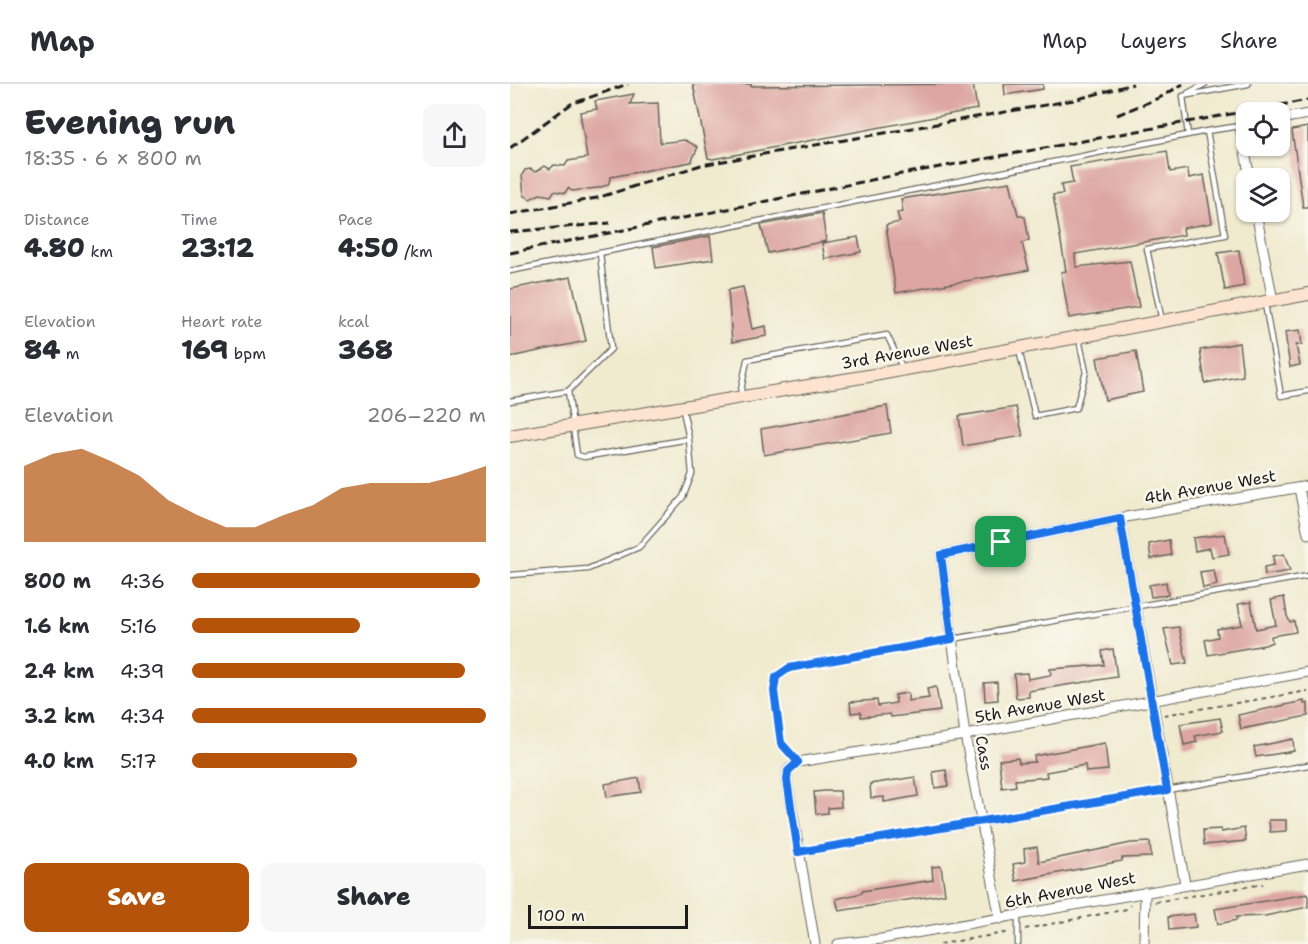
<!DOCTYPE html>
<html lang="en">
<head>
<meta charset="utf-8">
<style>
  body { margin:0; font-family:"Shantell Sans",sans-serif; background:#f7f7f7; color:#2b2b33; height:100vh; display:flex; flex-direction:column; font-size:22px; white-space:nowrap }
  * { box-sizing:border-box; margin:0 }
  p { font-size:20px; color:#7c7c81 }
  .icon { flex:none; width:33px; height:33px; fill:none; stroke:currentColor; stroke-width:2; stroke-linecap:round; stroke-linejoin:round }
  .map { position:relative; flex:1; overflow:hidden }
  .panel { display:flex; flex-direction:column; background:#fff; width:510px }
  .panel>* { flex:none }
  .buttons { position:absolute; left:726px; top:18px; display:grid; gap:12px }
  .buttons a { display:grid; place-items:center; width:54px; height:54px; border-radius:12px; background:#fff; box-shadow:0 2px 4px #0004; font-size:30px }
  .scale { position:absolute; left:18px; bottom:15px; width:160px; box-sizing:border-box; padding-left:6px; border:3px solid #1c1c1c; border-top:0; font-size:16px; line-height:21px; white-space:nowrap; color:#1c1c1c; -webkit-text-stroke:4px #fbf7ec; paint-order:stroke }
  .pin { position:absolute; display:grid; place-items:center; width:51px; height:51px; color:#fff; margin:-26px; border-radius:12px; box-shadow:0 3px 9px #0006 }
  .round { display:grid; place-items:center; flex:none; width:63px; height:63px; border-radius:12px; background:#f7f7f7 }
  .overview { display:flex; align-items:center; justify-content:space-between; height:102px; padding:0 24px }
  h1 { font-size:33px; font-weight:800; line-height:45px }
  .figures { display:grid; grid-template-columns:repeat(3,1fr); gap:9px; height:102px; padding:6px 24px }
  .figures div { display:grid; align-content:center }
  .figures b { font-size:26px; font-weight:800 }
  .figures small { font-size:16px; font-weight:400 }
  .figures p { font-size:16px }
  .chart { height:168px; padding:12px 24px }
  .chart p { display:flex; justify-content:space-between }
  .chart svg { width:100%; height:108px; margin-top:6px; fill:#b45309; opacity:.7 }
  .button { display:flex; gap:12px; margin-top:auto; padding:12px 24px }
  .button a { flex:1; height:69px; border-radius:12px; background:#b45309; color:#fff; font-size:24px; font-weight:800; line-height:69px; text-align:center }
  .button a+a { background:#f7f7f7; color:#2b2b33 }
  ul { padding:0 24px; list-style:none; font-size:20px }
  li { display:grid; grid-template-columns:96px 72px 1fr; align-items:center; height:45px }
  li i { height:15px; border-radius:8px; background:#b45309 }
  header { display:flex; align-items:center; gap:36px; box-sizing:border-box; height:84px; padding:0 30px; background:#fff; border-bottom:2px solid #e1e1e2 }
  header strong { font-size:28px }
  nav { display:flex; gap:33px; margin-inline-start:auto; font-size:21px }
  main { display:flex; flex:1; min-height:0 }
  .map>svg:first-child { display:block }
  .building { fill:#dda6a2 }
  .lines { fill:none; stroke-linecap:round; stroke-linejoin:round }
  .lane-casing { stroke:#66645b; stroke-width:7 }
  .street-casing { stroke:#66645b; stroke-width:11 }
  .secondary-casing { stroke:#66645b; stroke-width:14 }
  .path { stroke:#66645b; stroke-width:2; stroke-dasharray:4.5 4.5; stroke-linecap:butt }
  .lane { stroke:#fff; stroke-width:4.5 }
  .street { stroke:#fff; stroke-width:9 }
  .secondary { stroke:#fde4d0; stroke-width:12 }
  .rail { stroke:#1c1c1c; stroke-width:3; stroke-dasharray:9 4.5; stroke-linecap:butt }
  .route-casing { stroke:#fff; stroke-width:12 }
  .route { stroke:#1a73e8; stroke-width:8 }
  .labels { text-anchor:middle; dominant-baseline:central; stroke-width:5; stroke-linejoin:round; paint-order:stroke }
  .street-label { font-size:16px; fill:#1c1c1c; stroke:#fbf7ec }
</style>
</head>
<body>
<header>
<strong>Map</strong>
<nav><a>Map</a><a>Layers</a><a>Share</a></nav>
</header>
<main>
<section class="panel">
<div class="overview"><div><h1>Evening run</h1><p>18:35 · 6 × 800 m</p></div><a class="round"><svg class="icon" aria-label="share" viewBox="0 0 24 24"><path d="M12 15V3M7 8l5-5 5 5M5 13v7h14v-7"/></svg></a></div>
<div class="figures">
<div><p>Distance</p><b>4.80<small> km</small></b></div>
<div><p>Time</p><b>23:12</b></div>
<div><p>Pace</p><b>4:50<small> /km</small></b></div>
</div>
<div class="figures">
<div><p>Elevation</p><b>84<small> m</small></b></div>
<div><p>Heart rate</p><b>169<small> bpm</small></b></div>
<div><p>kcal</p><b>368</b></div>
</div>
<div class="chart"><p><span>Elevation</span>206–220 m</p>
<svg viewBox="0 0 160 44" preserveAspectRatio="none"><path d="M0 44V13L10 8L20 6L30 11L40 17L50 27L60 33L70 38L80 38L90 33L100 29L110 22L120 20L130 20L140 20L150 17L160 13V44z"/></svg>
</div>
<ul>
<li><b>800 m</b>4:36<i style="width:98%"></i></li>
<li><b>1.6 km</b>5:16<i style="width:57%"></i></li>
<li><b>2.4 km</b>4:39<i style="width:93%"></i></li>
<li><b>3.2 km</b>4:34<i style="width:100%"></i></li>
<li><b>4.0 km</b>5:17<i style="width:56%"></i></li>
</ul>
<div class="button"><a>Save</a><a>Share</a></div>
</section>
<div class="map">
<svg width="798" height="860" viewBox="0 0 798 860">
  <rect width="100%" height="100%" fill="#fbf7ec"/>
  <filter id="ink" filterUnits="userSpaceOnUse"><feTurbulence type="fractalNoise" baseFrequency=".0167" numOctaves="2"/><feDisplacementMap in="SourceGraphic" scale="12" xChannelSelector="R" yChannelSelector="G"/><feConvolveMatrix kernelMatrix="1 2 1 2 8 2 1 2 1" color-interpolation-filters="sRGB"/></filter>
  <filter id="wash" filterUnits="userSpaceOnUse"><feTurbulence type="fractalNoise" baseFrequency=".008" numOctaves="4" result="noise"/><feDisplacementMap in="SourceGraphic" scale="24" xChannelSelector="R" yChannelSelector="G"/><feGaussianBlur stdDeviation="1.35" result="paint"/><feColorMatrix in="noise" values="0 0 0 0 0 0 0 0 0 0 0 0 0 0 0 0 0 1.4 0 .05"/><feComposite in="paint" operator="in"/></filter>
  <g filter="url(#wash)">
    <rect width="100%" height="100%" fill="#f0eacf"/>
    <g id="blocks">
      <path class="building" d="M183 0H241V2L463 0 467 25 203 75 198 74Z
        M494 0H533V5L495 11Z
        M124 10 120 20 148 19 150 59 175 56 188 63 181 78 101 93 98 101 87 104 62 107 58 104 55 109 44 107 41 112 30 110 20 115 14 111 12 91 15 86 21 85 25 88 35 82 40 85 44 81 55 82 58 77 77 74 70 28 87 25 85 17Z
        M798 43V123H793L782 46Z
        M657 67 660 88 678 85 679 94 694 91 702 139 673 144 674 151 565 170 566 183 620 177 629 223 559 234 551 188 556 187 543 111 553 110 551 101 563 99 560 83Z
        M500 98 508 131 515 133 519 156 512 159 519 186 386 209 376 141 390 138 387 129 393 128 391 115Z
        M312 129 316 157 258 169 251 141Z
        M200 152 203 175 146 184 143 163Z
        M348 153 351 168 315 175 312 159Z
        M729 166 734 202 715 206 708 169Z
        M61 193 76 257 0 273V205Z
        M233 203 242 245 256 242 257 252 222 258 218 206Z
        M790 246 792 261H786L790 281 780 283 775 248Z
        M729 259 733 292 695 299 690 266Z
        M626 267 633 308 595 316 587 274Z
        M377 322 381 349 254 371 251 345Z
        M506 323 513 352 453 362 449 332Z
        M715 450 719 470 702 473 700 464 685 467 683 454Z
        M659 456 661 471 641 475 639 460Z
        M774 470 780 487 755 491 754 483 764 481 763 472Z
        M704 486 707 501 693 504 690 488Z
        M656 498 658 511 641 513 639 501Z
        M774 513 777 532 780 538 784 537 786 548 761 552 762 558 755 561 698 571 695 556 708 553 707 545 732 541 728 520 741 518 746 545 766 541 761 516Z
        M669 543 677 579 663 581 654 545Z
        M603 565 607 593 519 607V613L506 614 504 590 517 589 518 595 541 591 540 585 594 581 592 567Z
        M487 598 488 616 475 617 474 599Z
        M426 603 430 627 381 633 380 630 351 633V628L341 629 340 618 367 616 368 622 386 619 385 611 398 609V617L419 614 417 605Z
        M794 617V620L798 619V632L731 645 728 631Z
        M710 634 713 647 685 652 687 658 674 661 670 640Z
        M783 655 784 667 746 673 744 663Z
        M595 659 598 686 576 688 575 681 536 688 537 693 505 696 506 702 492 704 489 676 508 674 509 679 525 678 524 672Z
        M436 686 438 702 425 704 423 688Z
        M405 693 408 712 374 718V713L361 714 360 700Z
        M129 694 131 708 97 713 95 700Z
        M315 707H330L331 723 318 724V729L306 730 304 708Z
        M759 736H776V747L760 748Z
        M734 744 736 757 694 761 693 746 711 745V748Z
        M640 758 641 773 612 774V777L506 797 503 780 515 778 514 765 527 763 529 778 621 759Z
        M431 782 435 810 329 827 326 815 352 809V807L423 796 422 783Z
        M798 810V823L755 832 726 833 727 836 708 840 705 825Z
        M684 830 686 843 659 846 658 833Z"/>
    </g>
  </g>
  <g filter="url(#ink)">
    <use href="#blocks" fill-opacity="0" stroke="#66645b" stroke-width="1.5"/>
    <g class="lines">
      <defs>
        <path id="lane" d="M678 9 695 0
          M678 51 673 12 738 0
          M0 187 697 47
          M755 220 771 312 798 307
          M652 237 637 165 715 151 697 47 730 42
          M509 266 525 332 566 324 576 288 569 255
          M58 307 101 265 90 169
          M230 311 237 276 377 251 392 283
          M0 317 58 307 67 371 74 373 179 355 173 326
          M0 491 78 485 129 463 173 413 182 390 179 355
          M288 678 271 659 264 607 266 593 279 584 798 492
          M288 768 472 739 798 681
          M508 831V860"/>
        <path id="street" d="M770 35 798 30
          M736 40 730 42 740 94
          M746 128 763 217
          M789 404 798 450
          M610 434 675 800
          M490 835 455 651 431 471 610 434 798 402
          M305 860 277 696 278 686 288 678 455 651 798 588
          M328 860 371 855 798 780
          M634 860 635 808"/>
        <path id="secondary" d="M0 352 364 291 798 210"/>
      </defs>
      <use href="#lane" class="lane-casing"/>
      <use href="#street" class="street-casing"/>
      <use href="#secondary" class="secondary-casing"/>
      <path class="path" d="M654 631 798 607
        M645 818 753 800
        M515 845 617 825 620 821
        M430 860 501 848"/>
      <use href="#lane" class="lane"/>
      <use href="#street" class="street"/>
      <use href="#secondary" class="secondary"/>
      <path class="rail" d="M607 31 651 13 673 0
        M0 64 61 20 118 0
        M0 130 87 114 191 81 564 16 623 0
        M0 148 100 139
        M0 169 386 91 798 16"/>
    </g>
  </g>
  <g class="lines" filter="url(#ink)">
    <defs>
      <path id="route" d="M610 434 657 706 288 768 277 696 278 687 288 678 271 659 264 607 266 593 279 584 442 555 431 471Z"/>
    </defs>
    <use href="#route" class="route-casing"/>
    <use href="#route" class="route"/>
  </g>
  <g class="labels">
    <g class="street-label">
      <text transform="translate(397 268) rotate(-10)">3rd Avenue West</text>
      <text transform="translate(700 403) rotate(-10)">4th Avenue West</text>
      <text transform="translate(530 622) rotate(-10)">5th Avenue West</text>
      <text transform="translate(474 669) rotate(80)">Cass</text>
      <text transform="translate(560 806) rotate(-11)">6th Avenue West</text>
    </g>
  </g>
</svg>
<div class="buttons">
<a><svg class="icon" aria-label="locate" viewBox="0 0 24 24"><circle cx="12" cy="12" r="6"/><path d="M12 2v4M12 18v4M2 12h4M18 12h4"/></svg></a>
<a><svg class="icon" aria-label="layers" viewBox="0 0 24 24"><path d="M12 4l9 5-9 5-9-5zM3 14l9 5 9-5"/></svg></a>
</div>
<div class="scale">100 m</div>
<div class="pin" style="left:491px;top:458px;background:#1e9e55"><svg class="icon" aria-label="arrive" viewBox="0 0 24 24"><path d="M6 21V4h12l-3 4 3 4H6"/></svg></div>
</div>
</main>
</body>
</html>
